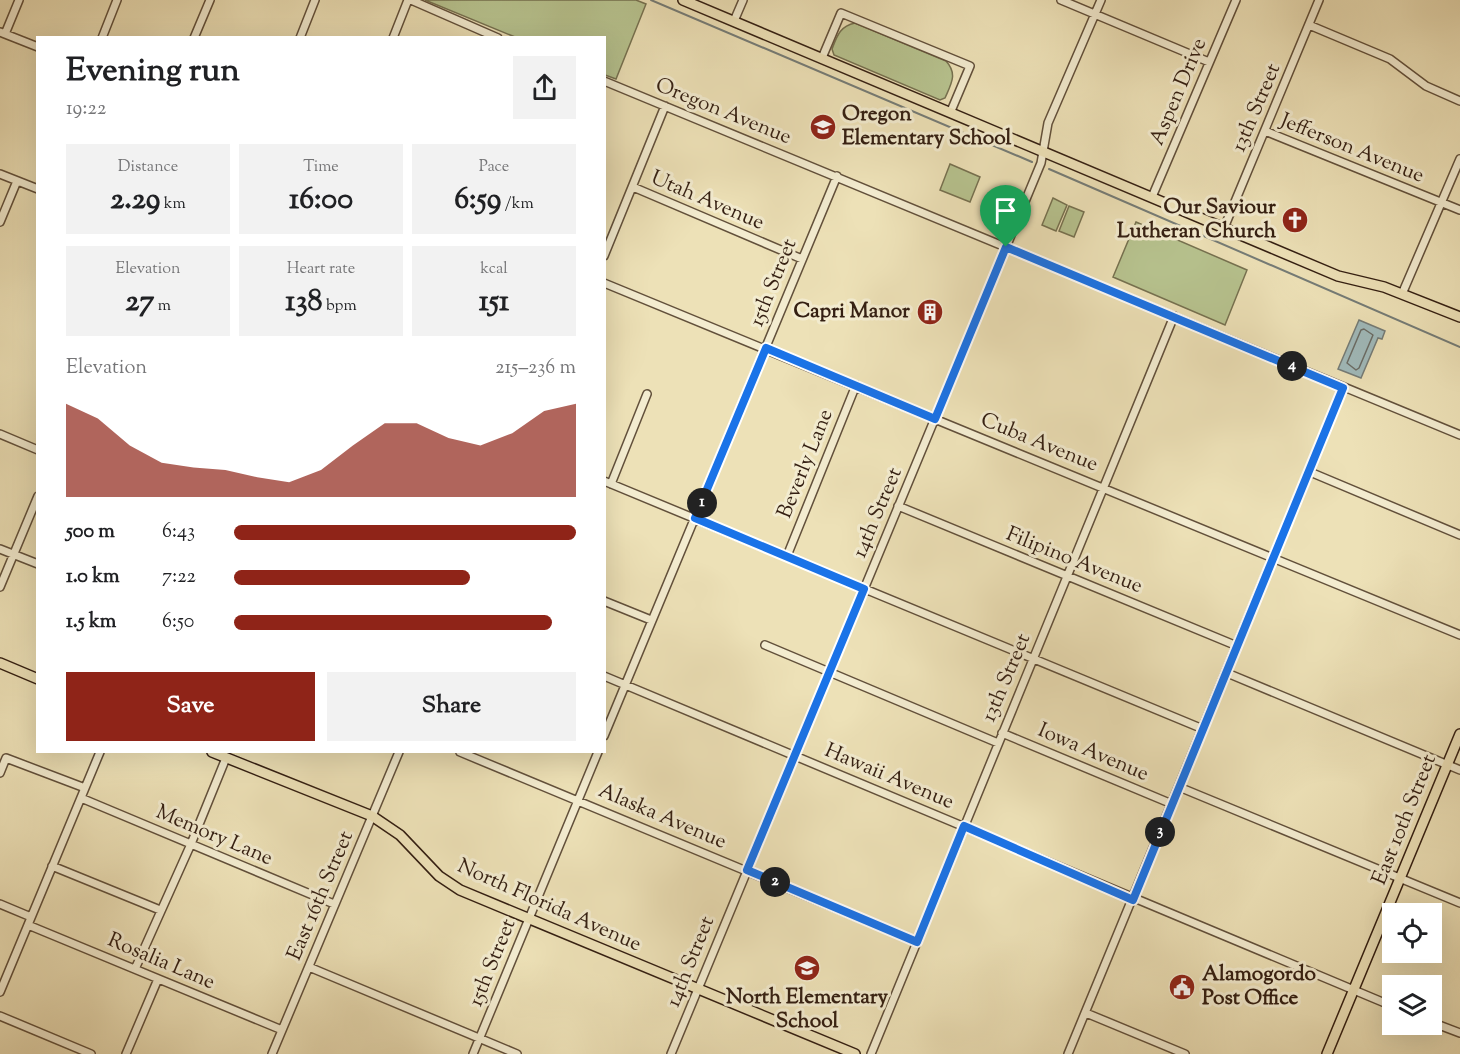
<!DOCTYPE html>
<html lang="en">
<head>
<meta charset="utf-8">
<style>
  body { margin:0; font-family:"Sorts Mill Goudy",serif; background:#f2f2f2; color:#202124; height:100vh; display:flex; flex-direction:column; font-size:22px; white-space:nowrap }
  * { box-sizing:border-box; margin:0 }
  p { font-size:20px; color:#757577 }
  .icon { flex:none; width:33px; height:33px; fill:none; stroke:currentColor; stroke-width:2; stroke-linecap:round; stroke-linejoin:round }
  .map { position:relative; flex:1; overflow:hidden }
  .drawer { position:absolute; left:36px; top:36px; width:570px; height:717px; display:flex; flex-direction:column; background:#fff; border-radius:0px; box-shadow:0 6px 24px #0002 }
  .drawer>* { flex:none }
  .controls { position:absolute; left:1382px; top:903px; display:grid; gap:12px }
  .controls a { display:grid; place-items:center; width:60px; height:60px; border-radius:0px; background:#fff; box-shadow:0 6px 24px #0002; font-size:30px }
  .pin { position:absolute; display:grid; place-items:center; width:51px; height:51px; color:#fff; margin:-62px -26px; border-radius:50% 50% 50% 0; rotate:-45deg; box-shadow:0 0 6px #0007 }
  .pin .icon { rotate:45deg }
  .km { position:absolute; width:30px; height:30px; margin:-15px; border-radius:50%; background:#222; color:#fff; font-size:16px; line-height:30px; text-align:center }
  .round { display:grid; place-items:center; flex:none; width:63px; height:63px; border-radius:0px; background:#f2f2f2 }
  .overview { display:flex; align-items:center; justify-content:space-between; height:102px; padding:0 30px }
  h1 { font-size:33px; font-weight:800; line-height:45px }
  .metrics { display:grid; grid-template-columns:repeat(3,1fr); gap:9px; height:102px; padding:6px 30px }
  .metrics div { display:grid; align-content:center; border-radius:0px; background:#f2f2f2; text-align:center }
  .metrics b { font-size:30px; font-weight:800 }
  .metrics small { font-size:16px; font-weight:400 }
  .metrics p { font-size:16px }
  .chart { height:168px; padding:12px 30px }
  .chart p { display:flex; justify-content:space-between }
  .chart svg { width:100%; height:108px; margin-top:6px; fill:#8f2418; opacity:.7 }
  .action { display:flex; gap:12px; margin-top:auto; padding:12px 30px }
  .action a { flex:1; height:69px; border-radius:0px; background:#8f2418; color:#fff; font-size:24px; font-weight:800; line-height:69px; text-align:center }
  .action a+a { background:#f2f2f2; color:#202124 }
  ul { padding:0 30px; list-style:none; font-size:20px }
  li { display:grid; grid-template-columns:96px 72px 1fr; align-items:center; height:45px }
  li i { height:15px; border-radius:8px; background:#8f2418 }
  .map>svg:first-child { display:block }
  .green { fill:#b7c38f; stroke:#767150; stroke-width:1.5 }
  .water { fill:#a0babb; stroke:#757c77; stroke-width:1.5 }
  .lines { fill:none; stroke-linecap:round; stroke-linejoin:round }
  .shore { stroke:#6a6c66; stroke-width:1.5 }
  .stream { stroke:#757c77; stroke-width:2 }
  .minor-casing { stroke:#62503b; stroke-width:10 }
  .major-casing { stroke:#341f12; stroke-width:12 }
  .minor { stroke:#f3ecd0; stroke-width:7 }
  .major { stroke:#ede1b7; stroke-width:9 }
  .route-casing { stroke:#fff; stroke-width:12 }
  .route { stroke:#1a73e8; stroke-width:8 }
  .labels { text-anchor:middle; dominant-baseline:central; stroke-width:6; stroke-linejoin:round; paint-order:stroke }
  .street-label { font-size:21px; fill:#341f12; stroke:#f3ecd0 }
  .poi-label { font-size:21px; font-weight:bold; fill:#341f12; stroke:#f3ecd0; text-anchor:start }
</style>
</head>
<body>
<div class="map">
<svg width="1460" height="1054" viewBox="0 0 1460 1054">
  <rect width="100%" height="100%" fill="#ede1b7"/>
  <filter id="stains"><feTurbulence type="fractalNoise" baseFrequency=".00333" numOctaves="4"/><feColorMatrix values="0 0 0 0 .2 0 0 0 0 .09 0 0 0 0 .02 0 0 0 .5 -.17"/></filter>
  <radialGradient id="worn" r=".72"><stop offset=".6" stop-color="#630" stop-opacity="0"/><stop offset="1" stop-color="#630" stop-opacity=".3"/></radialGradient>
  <path class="green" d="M425 0H636L646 4 616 79 605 75 604 38 515 37Z
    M855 23 946 61C958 74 951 84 945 98L940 100 834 55 832 49C837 36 840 26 855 23Z
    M950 164 980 177 970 202 940 190Z
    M1053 198 1067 205 1056 231 1042 225Z
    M1069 206 1084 212 1074 237 1059 231Z
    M1136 222 1247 270 1225 325 1113 277Z"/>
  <path class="water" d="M1359 320 1385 331 1382 339 1378 338 1361 378 1338 369Z"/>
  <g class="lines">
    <path class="shore" d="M1364 329 1373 335 1359 368 1356 370 1347 363 1361 330Z"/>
    <path class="stream" d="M651 0 1032 162
      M1049 169 1460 347"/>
    <defs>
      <path id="minor" d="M411 0 498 38
        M1061 0 1209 62
        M734 21 743 0
        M1309 25 1390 59 1426 86 1460 101
        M0 32 38 47
        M5 34 19 0
        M102 38 117 0
        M194 38 210 0
        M300 38 315 0
        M393 38 408 0
        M822 58 841 13 970 66 951 111
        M604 81 1460 435
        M1265 131 1460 210
        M0 174 38 189
        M633 187 802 259
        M1152 197 1236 0
        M0 222 17 181
        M1224 228 1319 0
        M604 256 665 106
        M604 283 1460 635
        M1402 294 1460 159
        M0 434 38 450
        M1310 472 1460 535
        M604 481 1203 729
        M611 484 647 394
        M898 506 1237 646
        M0 549 38 564
        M787 556 856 385
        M0 587 38 496
        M604 601 651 620
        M765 645 998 743
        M1227 673 1460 770
        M604 676 1392 1006
        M1002 733 1172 804
        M604 736 837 176
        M460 752 917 942
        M0 773 6 758 85 788
        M1179 787 1460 903
        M81 798 334 904
        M52 866 160 910
        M0 904 31 917
        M28 925 282 1030
        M309 967 517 1054
        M135 969 191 844 226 758
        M0 992 100 752
        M1086 1013 1185 1054
        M0 1016 91 1054
        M1431 1022 1460 1033
        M126 1054 158 979
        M272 1054 399 752
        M473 1054 598 752
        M671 1054 1041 163 1048 123 1101 0
        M871 1054 1174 316
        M1068 1054 1343 388"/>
      <path id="major" d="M683 0 1338 276 1384 287 1460 317
        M0 663 38 679
        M212 752 372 816 400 835 439 876 460 890 855 1054
        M1327 1054 1460 734"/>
    </defs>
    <use href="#minor" class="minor-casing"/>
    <use href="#major" class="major-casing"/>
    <use href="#minor" class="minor"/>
    <use href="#major" class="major"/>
  </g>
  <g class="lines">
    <defs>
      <path id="route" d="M1006 247 1343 388 1133 900 964 826 917 942 747 870 864 589 695 518 766 348 935 419Z"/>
    </defs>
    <use href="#route" class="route-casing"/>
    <use href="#route" class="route"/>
  </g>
  <defs>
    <symbol id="school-disc" viewBox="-11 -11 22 22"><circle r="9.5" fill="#8f2418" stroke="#f3ecd0"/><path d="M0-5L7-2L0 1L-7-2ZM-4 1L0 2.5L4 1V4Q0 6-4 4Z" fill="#fff"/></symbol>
    <symbol id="church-disc" viewBox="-11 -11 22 22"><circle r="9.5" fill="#8f2418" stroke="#f3ecd0"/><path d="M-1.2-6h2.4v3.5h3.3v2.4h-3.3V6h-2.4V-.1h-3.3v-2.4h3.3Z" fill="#fff"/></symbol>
    <symbol id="building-disc" viewBox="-11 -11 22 22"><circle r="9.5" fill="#8f2418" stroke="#f3ecd0"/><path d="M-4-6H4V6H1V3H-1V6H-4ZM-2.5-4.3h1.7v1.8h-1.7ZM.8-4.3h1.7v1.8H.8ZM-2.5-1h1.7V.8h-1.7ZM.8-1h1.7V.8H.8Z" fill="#fff"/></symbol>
    <symbol id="civic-disc" viewBox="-11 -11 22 22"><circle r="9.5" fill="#8f2418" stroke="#f3ecd0"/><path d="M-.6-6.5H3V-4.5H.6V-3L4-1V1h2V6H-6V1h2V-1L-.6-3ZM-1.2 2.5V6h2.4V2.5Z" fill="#fff"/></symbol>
  </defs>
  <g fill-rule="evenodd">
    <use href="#school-disc" x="808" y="112" width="30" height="30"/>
    <use href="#church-disc" x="1280" y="205" width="30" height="30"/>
    <use href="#building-disc" x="915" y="297" width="30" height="30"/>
    <use href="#school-disc" x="792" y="953" width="30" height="30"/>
    <use href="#civic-disc" x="1167" y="972" width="30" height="30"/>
  </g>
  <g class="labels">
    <g class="street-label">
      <text transform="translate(1179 92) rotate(-67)">Aspen Drive</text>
      <text transform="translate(1257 108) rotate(-67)">13th Street</text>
      <text transform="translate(723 112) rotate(22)">Oregon Avenue</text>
      <text transform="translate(1352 149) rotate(22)">Jefferson Avenue</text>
      <text transform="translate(707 201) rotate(23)">Utah Avenue</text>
      <text transform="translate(774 283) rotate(-68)">15th Street</text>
      <text transform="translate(1039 443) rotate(22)">Cuba Avenue</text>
      <text transform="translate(806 464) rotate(-68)">Beverly Lane</text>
      <text transform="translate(878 513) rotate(-67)">14th Street</text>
      <text transform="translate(1074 561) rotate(22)">Filipino Avenue</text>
      <text transform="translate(1007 678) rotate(-67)">13th Street</text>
      <text transform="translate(1093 753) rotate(23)">Iowa Avenue</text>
      <text transform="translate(889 777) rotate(23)">Hawaii Avenue</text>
      <text transform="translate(662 817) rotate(23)">Alaska Avenue</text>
      <text transform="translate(1405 820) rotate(-68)">East 10th Street</text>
      <text transform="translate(214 836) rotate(23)">Memory Lane</text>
      <text transform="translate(321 896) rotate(-67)">East 16th Street</text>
      <text transform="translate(549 906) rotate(24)">North Florida Avenue</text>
      <text transform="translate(161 962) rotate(23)">Rosalia Lane</text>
      <text transform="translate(691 962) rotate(-68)">14th Street</text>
      <text transform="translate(493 963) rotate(-68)">15th Street</text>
    </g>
    <g class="poi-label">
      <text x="842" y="115">Oregon<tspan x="842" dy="24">Elementary School</tspan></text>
      <text x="1276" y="208" text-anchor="end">Our Saviour<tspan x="1276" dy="24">Lutheran Church</tspan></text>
      <text x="910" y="312" text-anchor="end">Capri Manor</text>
      <text x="1202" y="975">Alamogordo<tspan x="1202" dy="24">Post Office</tspan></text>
      <text x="807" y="998" text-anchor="middle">North Elementary<tspan x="807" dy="24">School</tspan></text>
    </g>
  </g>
  <rect width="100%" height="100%" filter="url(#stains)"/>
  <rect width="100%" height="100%" fill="url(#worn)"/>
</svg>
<div class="controls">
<a><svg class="icon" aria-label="locate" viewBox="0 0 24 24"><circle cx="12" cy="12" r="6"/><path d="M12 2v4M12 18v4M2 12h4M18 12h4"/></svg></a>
<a><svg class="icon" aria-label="layers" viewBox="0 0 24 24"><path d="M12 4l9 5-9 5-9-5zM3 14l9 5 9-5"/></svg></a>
</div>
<div class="pin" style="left:1006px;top:247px;background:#1e9e55"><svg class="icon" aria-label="arrive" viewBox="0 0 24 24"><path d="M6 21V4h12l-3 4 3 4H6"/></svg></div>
<b class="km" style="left:702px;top:503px">1</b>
<b class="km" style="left:775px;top:882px">2</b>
<b class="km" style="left:1160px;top:832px">3</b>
<b class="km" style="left:1292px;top:366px">4</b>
<section class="drawer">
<div class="overview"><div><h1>Evening run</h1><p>19:22</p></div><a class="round"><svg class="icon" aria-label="share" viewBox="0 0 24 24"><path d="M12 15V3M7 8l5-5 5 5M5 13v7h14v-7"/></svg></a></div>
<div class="metrics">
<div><p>Distance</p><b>2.29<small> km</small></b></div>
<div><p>Time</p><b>16:00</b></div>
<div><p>Pace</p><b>6:59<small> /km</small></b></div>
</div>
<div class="metrics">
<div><p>Elevation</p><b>27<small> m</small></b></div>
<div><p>Heart rate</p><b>138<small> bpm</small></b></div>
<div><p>kcal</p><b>151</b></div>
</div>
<div class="chart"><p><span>Elevation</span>215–236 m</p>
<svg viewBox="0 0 160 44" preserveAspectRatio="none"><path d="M0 44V6L10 12L20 23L30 30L40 32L50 33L60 36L70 38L80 33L90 23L100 14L110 14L120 20L130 23L140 18L150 9L160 6V44z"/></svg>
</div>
<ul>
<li><b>500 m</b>6:43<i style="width:100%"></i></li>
<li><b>1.0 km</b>7:22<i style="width:69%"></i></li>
<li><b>1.5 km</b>6:50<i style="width:93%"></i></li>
</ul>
<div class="action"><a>Save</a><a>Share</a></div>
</section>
</div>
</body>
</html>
